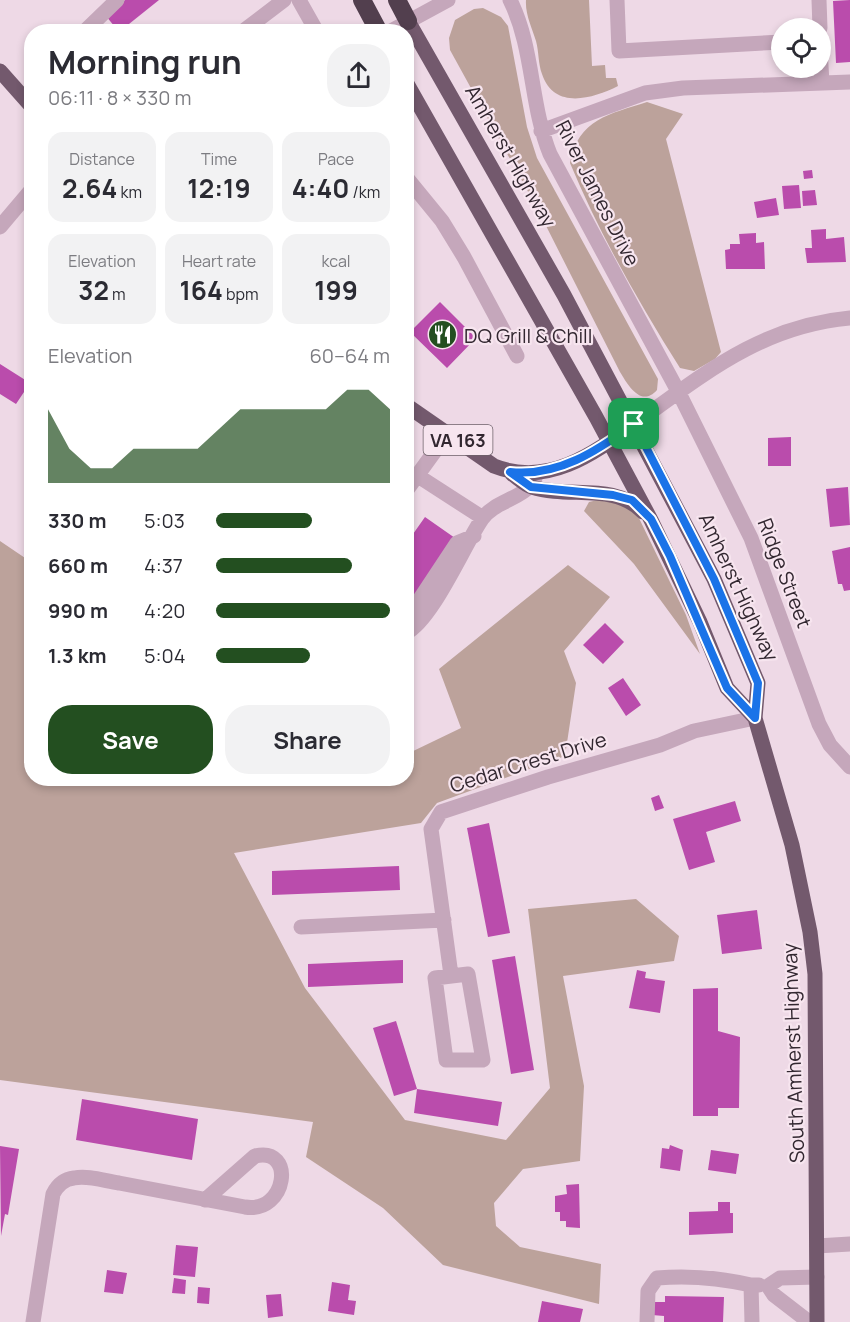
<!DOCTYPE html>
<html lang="en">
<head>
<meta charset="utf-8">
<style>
  body { margin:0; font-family:Manrope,sans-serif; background:#f2f2f3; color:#2b2b33; height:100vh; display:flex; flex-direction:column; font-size:22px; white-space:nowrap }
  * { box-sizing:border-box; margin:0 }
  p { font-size:20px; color:#7c7c81 }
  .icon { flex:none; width:33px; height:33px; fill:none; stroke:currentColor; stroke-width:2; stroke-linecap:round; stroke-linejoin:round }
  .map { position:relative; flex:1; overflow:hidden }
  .panel { position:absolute; left:24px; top:24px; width:390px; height:762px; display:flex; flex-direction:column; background:#fff; border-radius:24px; box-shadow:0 3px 9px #0003 }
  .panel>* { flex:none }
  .buttons { position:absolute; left:771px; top:18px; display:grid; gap:12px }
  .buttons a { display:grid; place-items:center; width:60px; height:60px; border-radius:50%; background:#fff; box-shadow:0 3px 9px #0003; font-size:30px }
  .pin { position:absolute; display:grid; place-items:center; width:51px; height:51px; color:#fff; margin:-26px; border-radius:12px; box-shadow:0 3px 9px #0006 }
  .round { display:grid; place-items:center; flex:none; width:63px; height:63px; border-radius:24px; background:#f2f2f3 }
  .summary { display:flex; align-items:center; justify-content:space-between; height:102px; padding:0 24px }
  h1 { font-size:33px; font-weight:700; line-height:45px }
  .stats { display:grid; grid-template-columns:repeat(3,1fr); gap:9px; height:102px; padding:6px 24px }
  .stats div { display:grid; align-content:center; border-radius:15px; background:#f2f2f3; text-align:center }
  .stats b { font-size:26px; font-weight:700 }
  .stats small { font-size:16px; font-weight:400 }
  .stats p { font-size:16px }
  .chart { height:168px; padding:12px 24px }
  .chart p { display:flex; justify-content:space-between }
  .chart svg { width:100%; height:108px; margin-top:6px; fill:#234f20; opacity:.7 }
  .primary-button { display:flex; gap:12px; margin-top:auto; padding:12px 24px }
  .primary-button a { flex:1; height:69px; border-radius:24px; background:#234f20; color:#fff; font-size:24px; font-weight:700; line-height:69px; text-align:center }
  .primary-button a+a { background:#f2f2f3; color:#2b2b33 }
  ul { padding:0 24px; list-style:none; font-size:20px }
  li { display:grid; grid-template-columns:96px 72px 1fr; align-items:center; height:45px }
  li i { height:15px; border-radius:8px; background:#234f20 }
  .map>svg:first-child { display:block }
  .green { fill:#bca29b }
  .building { fill:#ba4cac }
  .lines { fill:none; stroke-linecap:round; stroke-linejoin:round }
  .minor { stroke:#c5a7bb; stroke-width:15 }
  .major { stroke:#73596d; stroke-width:15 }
  .highway { stroke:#523f4e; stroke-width:18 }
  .route-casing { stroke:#fff; stroke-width:12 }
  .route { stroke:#1a73e8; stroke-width:8 }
  .labels { text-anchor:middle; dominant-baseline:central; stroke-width:4.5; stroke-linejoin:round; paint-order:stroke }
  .shield { fill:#f7e5ef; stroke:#6d6069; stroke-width:1.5 }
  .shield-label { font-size:18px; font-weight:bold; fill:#322730 }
  .street-label { font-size:20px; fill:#322730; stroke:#f7e5ef }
  .poi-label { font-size:20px; fill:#322730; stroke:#f7e5ef; text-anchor:start }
</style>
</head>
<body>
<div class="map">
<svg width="850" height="1322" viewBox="0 0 850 1322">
  <rect width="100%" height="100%" fill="#eed9e6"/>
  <path class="green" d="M526 0H589L592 66 605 65 606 78H616L618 86C592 99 554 110 542 74 538 63 539 52 536 41 532 28 525 14 526 0Z
    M483 8 501 17 508 26 527 127 537 158 658 379 657 390C641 408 628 385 620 372L537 208 450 50 449 38 455 20 474 9Z
    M647 102 683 114 666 139 721 352 715 359 694 371 680 368C639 303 599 233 570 163 578 119 610 114 647 102Z
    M606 498 636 512 686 615 700 654 634 564 584 511 589 502Z
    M0 541 31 562 32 778H406L407 754 461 728 439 669 568 565 610 597 564 651 576 683 565 756 437 803 421 823 234 853 305 988 405 1120 506 1140 550 1088 528 909 636 899 679 936 674 961 563 976 584 1086 580 1161 523 1169 494 1203 496 1226 520 1247 601 1264 599 1304 443 1265 383 1208 306 1157 313 1122 0 1080Z"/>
  <path class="building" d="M125 0H159L119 32 106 16Z
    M850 0V62L836 63 833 1Z
    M812 170 813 178 804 179 803 171Z
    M799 185 801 208 784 209 782 186Z
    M815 190 817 205 803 206 802 191Z
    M776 198 779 215 757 218 754 202Z
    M826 229V239L844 237 846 262 807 263 805 248H812L811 230Z
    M756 233V243L764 242 765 269H726L725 250 730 249V244H740L739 234Z
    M406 257 413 261 406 270Z
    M440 302 476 338 447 368 410 332Z
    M0 364 30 383 16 404 0 394Z
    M791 437V466H768V438Z
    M848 487 850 525 830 527 826 489Z
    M425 517 455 538 406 609V544Z
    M850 547V590L844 591 842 584H838L832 551Z
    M605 623 624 642 603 664 583 645Z
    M623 678 641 705 626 716 608 688Z
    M659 795 664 808 655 811 651 798Z
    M735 801 741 821 706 832 715 862 689 870 673 819Z
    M489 823 510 933 488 937 467 828Z
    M399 866 400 890 272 895V871Z
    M757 910 762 949 722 954 717 915Z
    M515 956 534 1070 511 1074 492 960Z
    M403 960V983L308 987V964Z
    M637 970 646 972 645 978 665 981 660 1013 629 1008Z
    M718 988V1031L740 1037 739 1108H718V1116H693V989Z
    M396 1021 417 1089 502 1102 498 1126 414 1113 417 1089 394 1096 373 1028Z
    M82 1099 198 1119 192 1160 76 1140Z
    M670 1145 683 1150 680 1171 660 1168 662 1148 669 1149Z
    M0 1146 19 1149 8 1215 5 1214 1 1236Z
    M711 1150 739 1154 736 1174 708 1170Z
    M579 1184 580 1228 566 1227V1221H560V1212H555V1196L567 1194 566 1185Z
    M718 1202H730V1213H733V1233L689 1235V1212L718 1211Z
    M176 1245 198 1247 195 1277 173 1275Z
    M107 1270 127 1273 123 1294 104 1292Z
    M174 1278 186 1280 185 1294 172 1293Z
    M332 1282 350 1285 348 1300 356 1301 354 1315 328 1311Z
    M198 1287 210 1288 209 1304 197 1303Z
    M281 1294 283 1316 268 1318 266 1295Z
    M665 1296 724 1297 723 1322H664V1316L652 1315V1302H665Z
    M542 1301 583 1309 580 1322H538Z"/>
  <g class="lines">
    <path class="minor" d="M299 0 317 32
      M510 0C534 48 530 105 550 154L679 393 751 538 819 724 830 745 850 767
      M617 0 619 51 782 42
      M819 0 820 28
      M84 32 117 0
      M242 32 284 0
      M389 32 448 0
      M820 48 822 83
      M541 131 645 93 683 88 850 82
      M406 177 442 221 464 257 517 356
      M0 227 32 189
      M634 424C704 374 761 326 850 318
      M418 476 483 518
      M406 491 448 433
      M406 620 457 543 474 536
      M406 633C433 619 464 545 482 519 495 500 526 499 535 478
      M301 927 444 920
      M468 974 483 1060H446L435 978Z
      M451 975 431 829 441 812 548 777 660 745 694 731 755 718
      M817 1246 850 1244
      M33 1322 53 1194C57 1186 64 1179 74 1178 88 1175 105 1181 119 1183 161 1191 203 1199 245 1207 287 1214 296 1146 255 1156L205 1200
      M647 1322 648 1291 657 1278C690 1275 720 1278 751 1285
      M752 1322 751 1285H759
      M809 1322 774 1295 768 1286 780 1278 817 1277"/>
    <path class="major" d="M408 21 564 295 714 579 758 683 755 718 792 845 810 932 815 974 817 1322
      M0 71 32 107
      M406 82 596 417 651 520 700 622 727 688 755 718
      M406 405 494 466C547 487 592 455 634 424
      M512 474C518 478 525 485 532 487 569 499 614 482 643 512"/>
    <path class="highway" d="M362 0 379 32
      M397 0 408 21"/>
  </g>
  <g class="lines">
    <defs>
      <path id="route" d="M634 424 714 579 758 683 755 718 727 688 670 556 651 519 632 500 613 495 531 487 510 472C558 477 597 451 634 424Z"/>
    </defs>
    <use href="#route" class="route-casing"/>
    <use href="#route" class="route"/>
  </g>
  <defs>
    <symbol id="restaurant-disc" viewBox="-11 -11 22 22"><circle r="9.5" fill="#234f20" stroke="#f7e5ef"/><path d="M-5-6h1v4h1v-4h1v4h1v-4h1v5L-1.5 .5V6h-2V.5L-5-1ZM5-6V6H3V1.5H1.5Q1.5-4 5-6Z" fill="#fff"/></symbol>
  </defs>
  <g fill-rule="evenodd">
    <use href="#restaurant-disc" x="426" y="318" width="33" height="33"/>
  </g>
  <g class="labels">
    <rect class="shield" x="423.5" y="425" width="69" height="30" rx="4.5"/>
    <g class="shield-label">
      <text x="458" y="440">VA 163</text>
    </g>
    <g class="street-label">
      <text transform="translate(511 156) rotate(60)">Amherst Highway</text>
      <text transform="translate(598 193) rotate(63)">River James Drive</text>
      <text transform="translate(785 573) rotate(69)">Ridge Street</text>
      <text transform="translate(739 587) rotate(65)">Amherst Highway</text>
      <text transform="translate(528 762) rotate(-17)">Cedar Crest Drive</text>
      <text transform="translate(793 1053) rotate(-92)">South Amherst Highway</text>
    </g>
    <g class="poi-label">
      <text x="464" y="335">DQ Grill &amp; Chill</text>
    </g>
  </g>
</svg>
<div class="buttons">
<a><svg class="icon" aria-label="locate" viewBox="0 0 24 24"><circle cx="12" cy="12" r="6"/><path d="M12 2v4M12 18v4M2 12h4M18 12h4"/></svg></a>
</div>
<div class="pin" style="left:634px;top:424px;background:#1e9e55"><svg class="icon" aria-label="arrive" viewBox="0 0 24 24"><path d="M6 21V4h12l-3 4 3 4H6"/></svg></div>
<section class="panel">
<div class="summary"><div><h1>Morning run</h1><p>06:11 · 8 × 330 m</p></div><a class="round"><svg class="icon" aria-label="share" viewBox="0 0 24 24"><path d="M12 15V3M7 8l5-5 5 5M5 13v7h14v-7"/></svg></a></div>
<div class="stats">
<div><p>Distance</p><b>2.64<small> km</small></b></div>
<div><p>Time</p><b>12:19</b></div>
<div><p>Pace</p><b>4:40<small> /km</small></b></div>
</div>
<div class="stats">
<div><p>Elevation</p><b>32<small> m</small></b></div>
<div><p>Heart rate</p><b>164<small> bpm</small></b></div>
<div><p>kcal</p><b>199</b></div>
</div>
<div class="chart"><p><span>Elevation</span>60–64 m</p>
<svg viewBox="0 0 160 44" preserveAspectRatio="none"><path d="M0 44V14L10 30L20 38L30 38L40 30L50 30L60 30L70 30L80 22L90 14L100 14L110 14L120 14L130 14L140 6L150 6L160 14V44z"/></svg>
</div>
<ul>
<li><b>330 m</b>5:03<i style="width:55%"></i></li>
<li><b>660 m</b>4:37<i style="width:78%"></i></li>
<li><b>990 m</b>4:20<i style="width:100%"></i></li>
<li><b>1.3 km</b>5:04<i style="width:54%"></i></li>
</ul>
<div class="primary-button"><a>Save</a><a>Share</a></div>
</section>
</div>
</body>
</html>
